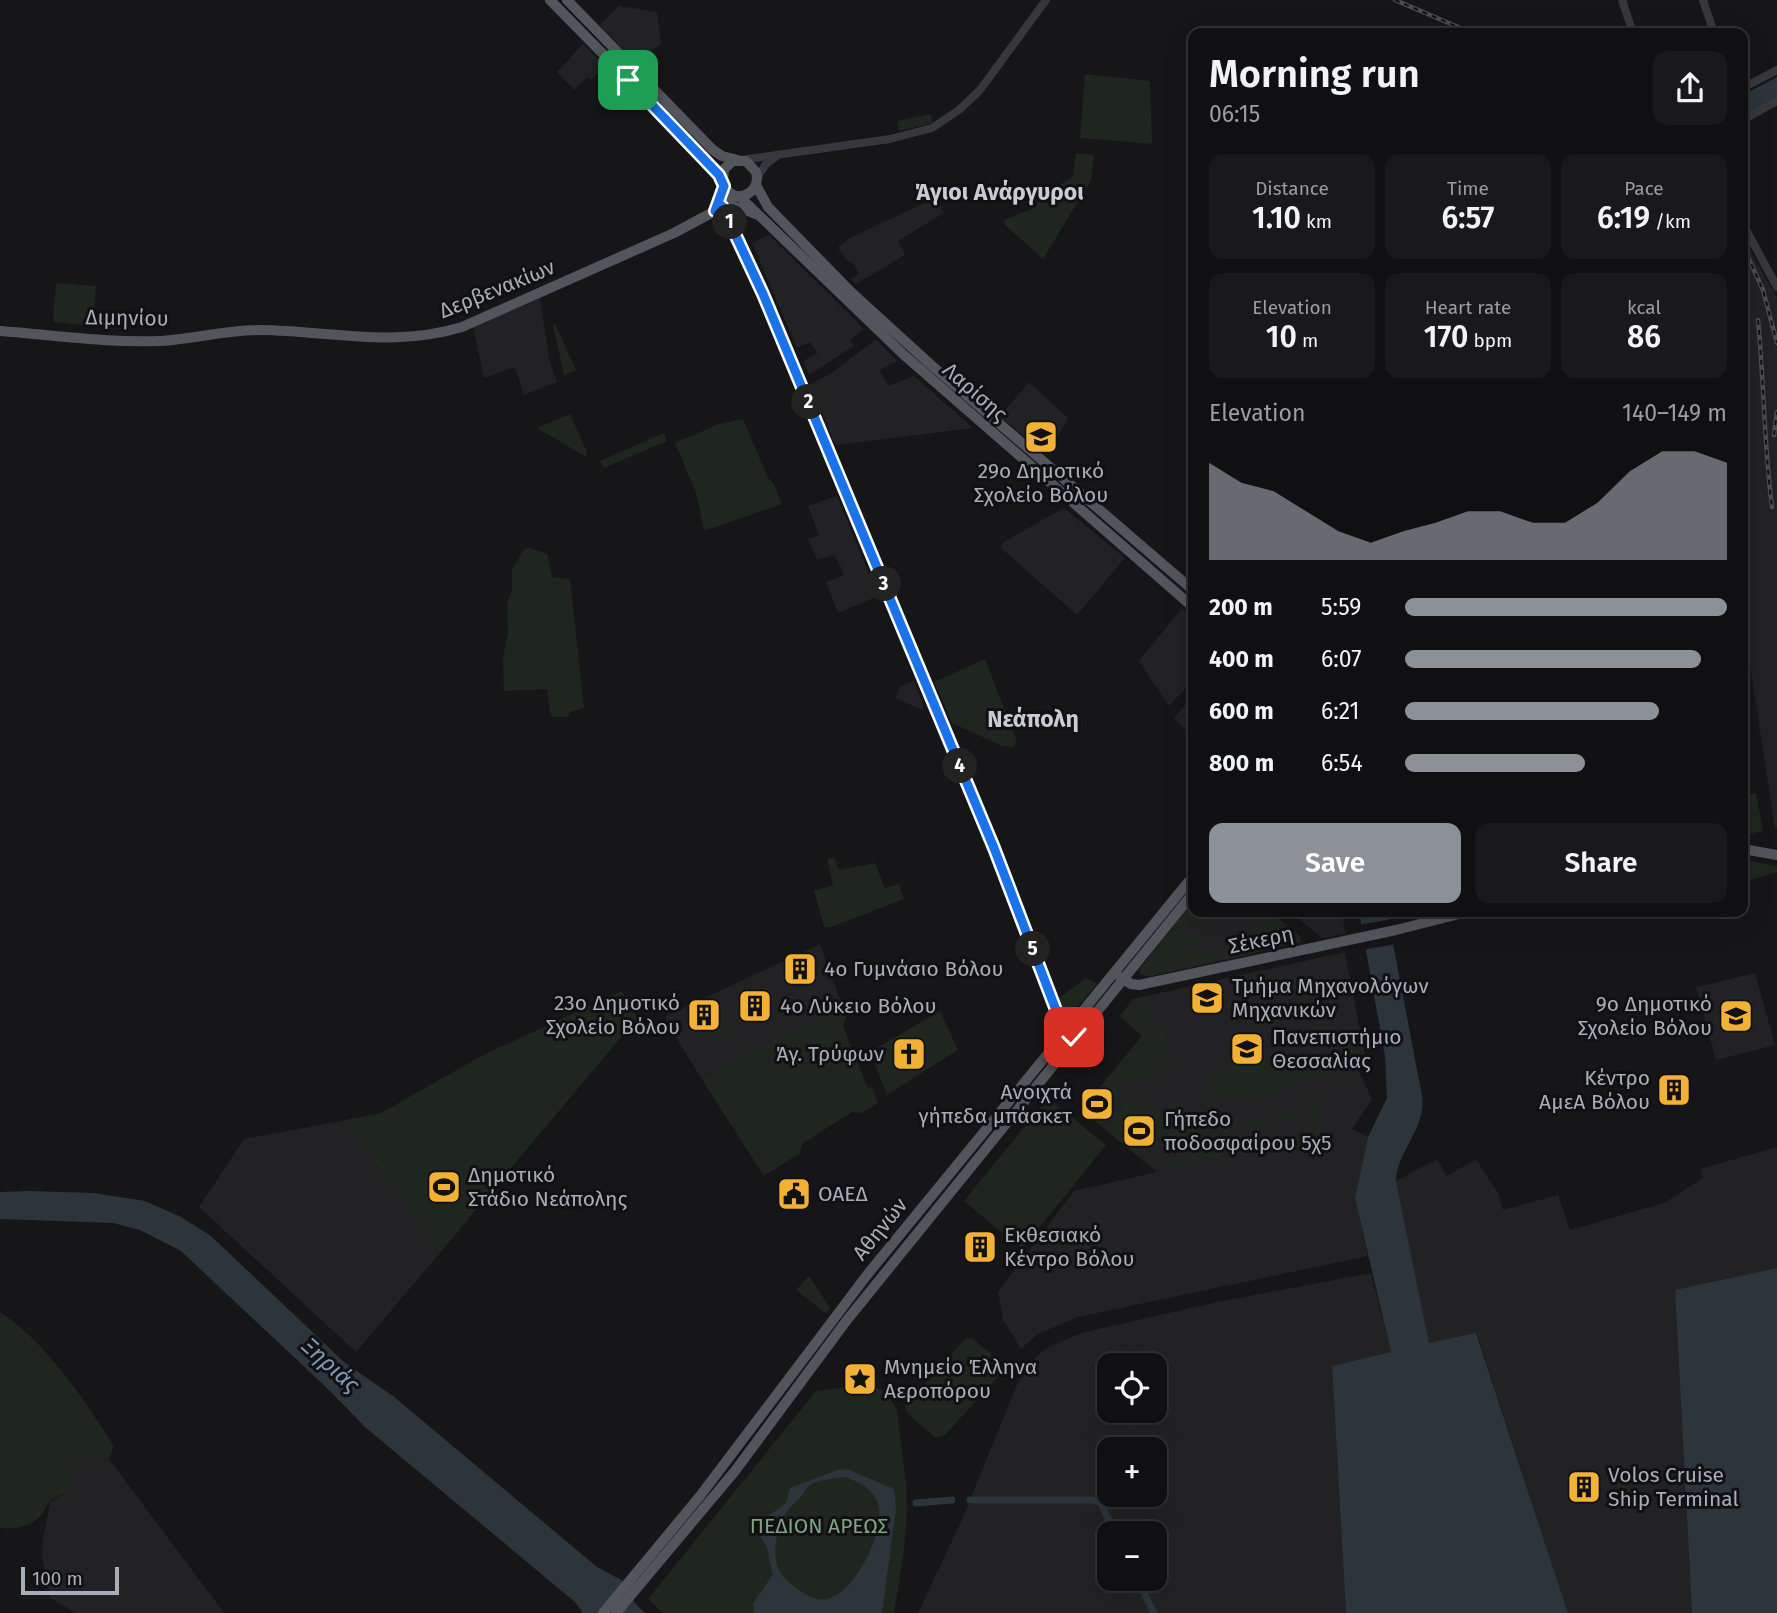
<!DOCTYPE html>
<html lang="en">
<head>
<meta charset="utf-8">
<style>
  body { margin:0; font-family:"Fira Sans",sans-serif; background:#19191b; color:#f1f3f6; height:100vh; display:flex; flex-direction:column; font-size:26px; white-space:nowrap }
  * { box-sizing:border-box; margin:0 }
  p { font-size:23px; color:#9c9d9f }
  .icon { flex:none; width:38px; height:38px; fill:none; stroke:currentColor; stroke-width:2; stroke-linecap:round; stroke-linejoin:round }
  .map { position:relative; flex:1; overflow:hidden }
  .side { position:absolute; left:1188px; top:28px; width:560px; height:889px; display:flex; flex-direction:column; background:#101012; border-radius:14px; box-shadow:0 7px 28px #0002,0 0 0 2px #303032 }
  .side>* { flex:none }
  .buttons { position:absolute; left:1097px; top:1353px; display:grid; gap:14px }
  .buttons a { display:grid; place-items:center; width:70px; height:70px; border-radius:14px; background:#101012; box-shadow:0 7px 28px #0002,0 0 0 2px #303032; font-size:35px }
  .scale { position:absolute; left:21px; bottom:18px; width:98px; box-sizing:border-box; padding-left:7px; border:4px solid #a8adb8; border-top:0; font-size:19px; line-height:24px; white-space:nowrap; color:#a8adb8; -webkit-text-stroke:5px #111113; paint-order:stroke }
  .pin { position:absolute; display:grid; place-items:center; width:60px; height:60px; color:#fff; margin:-30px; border-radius:14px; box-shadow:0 4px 10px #0006 }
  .km { position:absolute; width:35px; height:35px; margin:-18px; border-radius:50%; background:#222; color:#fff; font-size:19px; line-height:35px; text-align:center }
  .round { display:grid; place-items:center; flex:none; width:74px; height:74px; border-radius:14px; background:#19191b }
  .summary { display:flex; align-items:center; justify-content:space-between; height:119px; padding:0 21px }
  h1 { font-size:38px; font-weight:600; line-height:52px }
  .figures { display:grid; grid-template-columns:repeat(3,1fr); gap:10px; height:119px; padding:7px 21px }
  .figures div { display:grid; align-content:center; border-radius:14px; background:#19191b; text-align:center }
  .figures b { font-size:30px; font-weight:600 }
  .figures small { font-size:19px; font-weight:400 }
  .figures p { font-size:19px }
  .chart { height:196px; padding:14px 21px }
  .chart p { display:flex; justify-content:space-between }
  .chart svg { width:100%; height:126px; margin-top:7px; fill:#8c9099; opacity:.7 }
  .cta { display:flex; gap:14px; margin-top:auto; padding:14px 21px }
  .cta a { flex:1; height:80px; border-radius:14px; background:#8c9099; color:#fff; font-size:28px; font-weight:600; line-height:80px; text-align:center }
  .cta a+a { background:#19191b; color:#f1f3f6 }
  ul { padding:0 21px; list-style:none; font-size:23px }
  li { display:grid; grid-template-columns:112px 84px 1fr; align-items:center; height:52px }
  li i { height:18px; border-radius:9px; background:#8c9099 }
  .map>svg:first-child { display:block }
  .built { fill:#222225; fill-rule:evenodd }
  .green { fill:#1e261f; fill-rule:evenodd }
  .water { fill:#2c353c; fill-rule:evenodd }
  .pier { fill:#161618 }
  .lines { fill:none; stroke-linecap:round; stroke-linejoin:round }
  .canal { stroke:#2c353c; stroke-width:7 }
  .minor { stroke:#37383d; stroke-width:8 }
  .major { stroke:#53555c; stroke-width:10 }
  .rail-casing { stroke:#4a4c52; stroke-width:4.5 }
  .rail { stroke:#111113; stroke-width:2; stroke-dasharray:5; stroke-linecap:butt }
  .route-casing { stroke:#fff; stroke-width:14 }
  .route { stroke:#1a73e8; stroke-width:9 }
  .labels { text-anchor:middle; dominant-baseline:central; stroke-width:6; stroke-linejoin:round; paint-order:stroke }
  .street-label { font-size:21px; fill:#a8adb8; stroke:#111113 }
  .poi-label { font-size:21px; fill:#a8adb8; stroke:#111113; text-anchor:start }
  .park-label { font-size:21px; fill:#7fa381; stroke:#111113 }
  .neighbourhood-label { font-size:23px; font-weight:bold; fill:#c9ccd4; stroke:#111113 }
  .water-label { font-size:23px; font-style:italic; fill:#7f9bb3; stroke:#111113 }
</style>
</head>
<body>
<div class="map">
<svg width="1777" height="1613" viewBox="0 0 1777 1613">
  <rect width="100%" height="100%" fill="#161618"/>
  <path class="built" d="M619 6 657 12 661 43 636 64 600 25Z
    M583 44 605 66 591 80 587 77 574 90 557 72Z
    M937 197 944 213 898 241 905 255 856 284 851 279 859 273 851 261 848 262 838 247 850 238Z
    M769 235 864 329 850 340 854 346 809 375 803 361 817 353 810 342 797 348 752 243Z
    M1750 250 1777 298V829H1775L1743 619V260Z
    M540 298 549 359 557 382 524 395 515 367 484 378 473 327Z
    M876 339 897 361 879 370 889 386 914 376 973 428 835 445 811 384 833 372Z
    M1029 382 1068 418 1047 456 1000 416Z
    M837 496 878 596 838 613 826 582 844 575 835 555 817 560 808 539 819 536 808 506Z
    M1064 508 1125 558 1077 615 1001 548 1002 543Z
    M1182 608 1193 618V680L1169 706 1139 661Z
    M914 681 924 707 922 710 895 698 901 686Z
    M1193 696V737L1174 718Z
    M1193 901 1194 912H1270L1300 936 1301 942 1151 976 1141 975 1139 970Z
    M1290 912H1342L1346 934 1322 938Z
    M820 944 842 1005 701 1078 666 1021V1016Z
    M1345 952 1366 1062 1355 1064 1372 1099 1352 1129 1368 1137 1355 1198 1368 1256 1078 1317 1038 1334 1021 1349 1003 1320 998 1292 1074 1191 1157 1172 1081 1110 1142 1036 1120 1016 1133 999Z
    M1755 973 1775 1045 1716 1060 1696 987Z
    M346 1120 439 1254 356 1352 199 1207 244 1139Z
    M1777 1147V1268L1675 1291 1692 1613H1568L1477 1334 1429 1344 1396 1181 1437 1159 1447 1176 1476 1159 1498 1193 1503 1210 1558 1195 1570 1230 1664 1203 1703 1178 1700 1169Z
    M1371 1273 1391 1352 1332 1366 1346 1613H918L961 1522 1016 1387 1024 1372 1039 1354 1051 1346 1081 1333 1217 1302ZM1110 1365H1155V1410H1110ZM1110 1449H1155V1494H1110ZM1110 1533H1155V1578H1110Z
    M84 1457 109 1459 224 1613H76L50 1598 42 1556 43 1540 50 1502 70 1491 76 1466Z"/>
  <path class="green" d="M1085 74 1150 81 1152 144 1080 138Z
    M931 114 932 123 899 131 897 121Z
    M1076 153 1094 155 1091 180 1043 259 1005 225 1004 220 1036 207 1039 199 1073 176Z
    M56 283 96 286 93 326 53 322Z
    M555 324 576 370 564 375 553 325Z
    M570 414 587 452 586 457 537 428Z
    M743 419 768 478 773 482 782 504 704 531 696 492 675 443 719 424Z
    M664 433 667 441 604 468 600 461Z
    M530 548 547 554 552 577 570 579 584 708 570 712 567 717H553L550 714 547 689 504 691 503 658 508 632 507 602 512 591V570L520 556 525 549Z
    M985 659 1017 742 1012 747 1000 745 952 723 934 682Z
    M1756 793 1763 831 1743 835V796Z
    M834 857 839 870 875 863 885 888 899 884 904 899 831 927H824L814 890 833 886 827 859Z
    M1743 860 1777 866V872L1744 882Z
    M1193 901 1194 912H1208L1210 923 1183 927 1185 937 1204 934 1205 940 1186 944 1187 951 1200 949 1201 954 1213 952 1215 962 1151 976 1141 975 1139 970Z
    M1225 912H1270L1300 936 1301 942 1225 960 1224 951 1232 949 1231 944 1270 936 1268 929 1249 932 1248 926 1267 923 1265 913 1226 920Z
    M1311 976 1314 996 1297 997 1293 977Z
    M1086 978 1097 984 1068 1018H1066L1059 998Z
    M622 991 637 1018 439 1254 346 1120 381 1113 483 1055Z
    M1148 996 1150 1021 1165 1032 1172 1063 1168 1066 1163 1062 1160 1074 1121 1085 1117 1090 1122 1094 1121 1098 1099 1124 1081 1110 1142 1036 1120 1016 1133 999Z
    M842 1005 846 1017 843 1026 867 1087 873 1089 878 1103 862 1113 852 1112 802 1144 800 1153 764 1176 701 1078Z
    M940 1011 958 1050 887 1095 870 1052Z
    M733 1018 739 1030 715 1043 708 1030Z
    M1360 1031 1366 1062 1355 1063 1357 1069 1340 1078 1339 1072 1300 1081 1258 1101 1209 1097 1203 1075 1227 1073V1065L1347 1052 1345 1034Z
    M1310 1096 1311 1100 1318 1099 1320 1102 1316 1104 1314 1109 1317 1115 1325 1119 1320 1120 1323 1133 1158 1170 1152 1166 1225 1149 1215 1116C1234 1119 1257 1123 1275 1115 1287 1109 1298 1102 1310 1096ZM1308 1104 1314 1130 1230 1148 1225 1123 1240 1119 1242 1129 1293 1118 1296 1117 1294 1107Z
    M1048 1098 1106 1145 1022 1249 964 1201Z
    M1142 1100V1105C1156 1106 1165 1111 1165 1125L1169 1127 1141 1158 1106 1130 1124 1103Z
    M1165 1102 1182 1105V1111L1192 1112 1194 1107 1199 1132 1207 1131 1209 1138 1185 1143 1183 1136 1167 1138 1172 1132 1178 1131 1180 1123 1177 1110 1172 1111Z
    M809 1276 830 1308 828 1313 824 1312 796 1290Z
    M0 1312C49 1345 82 1397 114 1446L109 1459 84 1457 76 1466 70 1491C64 1494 58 1496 53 1499 48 1502 46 1508 43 1513 32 1527 16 1530 0 1528Z
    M966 1338 973 1339 1007 1367 945 1435 936 1438 909 1415 905 1407Z
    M869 1384 886 1392 897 1410 906 1484 907 1510 904 1551 894 1613H663L648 1599 816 1391Z"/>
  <path class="water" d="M1777 77V98L1743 116V95Z
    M1359 912H1387L1422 1096C1427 1127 1397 1151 1396 1181L1429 1343 1476 1333 1568 1613H1346L1332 1366 1391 1352 1355 1198 1368 1137 1387 1098 1385 1056Z
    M30 1191 94 1193 145 1201 181 1217 211 1236 345 1363 393 1396 597 1567 625 1582 634 1602 645 1613H583L575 1602 365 1427 331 1392 181 1251 140 1230 113 1223 0 1219V1192Z
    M1777 1268V1613H1692L1675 1290Z
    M840 1469 849 1470 894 1489 896 1509 882 1613H754L753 1604 773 1574C770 1566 769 1552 766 1546 762 1538 758 1535 756 1525L786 1503 790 1488ZM847 1477C859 1483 869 1486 876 1499 890 1525 856 1592 828 1599 813 1603 791 1586 782 1575 770 1561 776 1528 785 1514 789 1508 795 1503 800 1498 803 1494 806 1488 810 1485 819 1479 837 1478 847 1477Z"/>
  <path class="pier" d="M1392 919 1396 944 1362 950 1358 925Z"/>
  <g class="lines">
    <path class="canal" d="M970 1500H1092L1101 1503 1114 1533
      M916 1503 952 1500
      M1137 1578 1154 1613"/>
    <path class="minor" d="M1622 0 1633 33
      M1703 0 1714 33
      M1743 88 1777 70
      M1743 120 1777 101
      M741 160 890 139 932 128 959 110 980 90 1046 0
      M757 178 766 164 778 155
      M722 207 740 241 801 382 994 848 1061 1022 1075 1037
      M1743 224 1777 287"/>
    <path class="major" d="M550 0 709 162C719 174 728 207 749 193 757 188 758 180 756 172L746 161H733L724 169 723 184
      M567 0 713 150 722 156 738 160
      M756 185 768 207 851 292 930 364 1194 591
      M739 196 904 355 1194 608
      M722 207 741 208 755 214
      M0 331C53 335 107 343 160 341 194 339 226 330 261 330 330 331 394 348 462 327L674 233 715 211 737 196
      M1743 849 1777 855
      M1120 977 1131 984 1139 985 1396 930 1467 912
      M603 1613 700 1496 867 1275 1194 875
      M616 1613 735 1471 847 1320 1194 892"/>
    <defs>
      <path id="rail" d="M1395 0 1472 33
        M1743 246 1763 290 1777 343
        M1758 320C1764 382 1764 445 1772 507
        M1774 435 1777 412"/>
    </defs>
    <use href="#rail" class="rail-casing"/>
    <use href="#rail" class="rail"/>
  </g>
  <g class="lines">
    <defs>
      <path id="route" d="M628 80 719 175 724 186 715 211 722 206 763 294 994 848 1061 1023 1074 1037"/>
    </defs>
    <use href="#route" class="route-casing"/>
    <use href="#route" class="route"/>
  </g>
  <defs>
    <symbol id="school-square" viewBox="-11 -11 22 22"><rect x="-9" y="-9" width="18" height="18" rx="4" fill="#f2b134" stroke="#111113"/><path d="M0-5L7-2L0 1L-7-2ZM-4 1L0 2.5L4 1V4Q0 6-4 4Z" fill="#111"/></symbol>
    <symbol id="building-square" viewBox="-11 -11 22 22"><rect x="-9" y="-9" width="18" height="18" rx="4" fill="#f2b134" stroke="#111113"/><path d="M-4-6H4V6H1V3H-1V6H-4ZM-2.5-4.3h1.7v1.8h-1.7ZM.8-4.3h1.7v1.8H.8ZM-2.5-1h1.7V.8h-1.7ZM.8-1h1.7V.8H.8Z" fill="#111"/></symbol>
    <symbol id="university-square" viewBox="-11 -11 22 22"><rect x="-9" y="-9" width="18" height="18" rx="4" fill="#f2b134" stroke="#111113"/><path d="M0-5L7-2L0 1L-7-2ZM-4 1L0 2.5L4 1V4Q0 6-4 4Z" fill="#111"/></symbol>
    <symbol id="church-square" viewBox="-11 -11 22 22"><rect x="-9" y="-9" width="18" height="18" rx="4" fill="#f2b134" stroke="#111113"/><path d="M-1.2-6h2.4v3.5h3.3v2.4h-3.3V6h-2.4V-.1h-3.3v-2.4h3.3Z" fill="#111"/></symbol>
    <symbol id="stadium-square" viewBox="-11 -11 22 22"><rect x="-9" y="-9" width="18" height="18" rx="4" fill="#f2b134" stroke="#111113"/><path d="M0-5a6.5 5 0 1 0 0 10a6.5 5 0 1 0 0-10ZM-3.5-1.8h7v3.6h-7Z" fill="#111"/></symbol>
    <symbol id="civic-square" viewBox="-11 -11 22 22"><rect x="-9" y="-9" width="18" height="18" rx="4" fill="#f2b134" stroke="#111113"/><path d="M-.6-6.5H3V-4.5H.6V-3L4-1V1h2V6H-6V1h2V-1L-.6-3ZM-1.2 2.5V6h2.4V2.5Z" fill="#111"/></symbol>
    <symbol id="sight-square" viewBox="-11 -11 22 22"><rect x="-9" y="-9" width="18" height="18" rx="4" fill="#f2b134" stroke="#111113"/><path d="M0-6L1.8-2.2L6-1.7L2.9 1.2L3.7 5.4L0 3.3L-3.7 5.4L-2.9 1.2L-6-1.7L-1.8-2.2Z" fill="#111"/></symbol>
  </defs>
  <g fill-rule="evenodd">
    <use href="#school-square" x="1022" y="418" width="38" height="38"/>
    <use href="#building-square" x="781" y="950" width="38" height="38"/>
    <use href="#university-square" x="1188" y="979" width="38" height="38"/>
    <use href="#building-square" x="736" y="987" width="38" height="38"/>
    <use href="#building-square" x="685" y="996" width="38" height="38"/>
    <use href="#school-square" x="1717" y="997" width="38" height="38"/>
    <use href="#university-square" x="1228" y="1030" width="38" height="38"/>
    <use href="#church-square" x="890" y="1035" width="38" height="38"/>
    <use href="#building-square" x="1655" y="1071" width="38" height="38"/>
    <use href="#stadium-square" x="1078" y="1085" width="38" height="38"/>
    <use href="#stadium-square" x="1120" y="1112" width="38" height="38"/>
    <use href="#stadium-square" x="425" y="1168" width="38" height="38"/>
    <use href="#civic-square" x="775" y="1175" width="38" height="38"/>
    <use href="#building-square" x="961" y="1228" width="38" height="38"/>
    <use href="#sight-square" x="841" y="1360" width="38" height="38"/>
    <use href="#building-square" x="1565" y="1468" width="38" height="38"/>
  </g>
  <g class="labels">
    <g class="street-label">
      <text transform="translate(497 289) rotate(-22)">Δερβενακίων</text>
      <text transform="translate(127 318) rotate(1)">Διμηνίου</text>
      <text transform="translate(975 392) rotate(41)">Λαρίσης</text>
      <text transform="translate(1261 940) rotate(-12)">Σέκερη</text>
      <text transform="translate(880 1229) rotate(-51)">Αθηνών</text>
    </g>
    <g class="poi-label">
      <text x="1041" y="471" text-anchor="middle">29ο Δημοτικό<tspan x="1041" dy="24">Σχολείο Βόλου</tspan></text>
      <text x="824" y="969">4ο Γυμνάσιο Βόλου</text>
      <text x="1232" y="986">Τμήμα Μηχανολόγων<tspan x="1232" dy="24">Μηχανικών</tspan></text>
      <text x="680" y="1003" text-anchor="end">23ο Δημοτικό<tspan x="680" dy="24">Σχολείο Βόλου</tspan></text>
      <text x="1712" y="1004" text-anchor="end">9ο Δημοτικό<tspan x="1712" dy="24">Σχολείο Βόλου</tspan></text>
      <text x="780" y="1006">4ο Λύκειο Βόλου</text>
      <text x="1272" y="1037">Πανεπιστήμιο<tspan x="1272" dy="24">Θεσσαλίας</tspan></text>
      <text x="884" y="1054" text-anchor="end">Άγ. Τρύφων</text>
      <text x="1650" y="1078" text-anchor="end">Κέντρο<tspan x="1650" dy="24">ΑμεΑ Βόλου</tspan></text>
      <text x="1072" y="1092" text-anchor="end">Ανοιχτά<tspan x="1072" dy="24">γήπεδα μπάσκετ</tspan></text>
      <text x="1164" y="1119">Γήπεδο<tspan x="1164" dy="24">ποδοσφαίρου 5χ5</tspan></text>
      <text x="468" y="1175">Δημοτικό<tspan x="468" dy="24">Στάδιο Νεάπολης</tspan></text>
      <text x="818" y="1194">ΟΑΕΔ</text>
      <text x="1004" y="1235">Εκθεσιακό<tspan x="1004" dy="24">Κέντρο Βόλου</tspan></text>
      <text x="884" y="1367">Μνημείο Έλληνα<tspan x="884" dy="24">Αεροπόρου</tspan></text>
      <text x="1608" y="1475">Volos Cruise<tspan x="1608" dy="24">Ship Terminal</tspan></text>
    </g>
    <g class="park-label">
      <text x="819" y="1526">ΠΕΔΙΟΝ ΑΡΕΩΣ</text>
    </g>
    <g class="neighbourhood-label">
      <text x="999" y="192">Άγιοι Ανάργυροι</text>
      <text x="1033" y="719">Νεάπολη</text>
    </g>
    <g class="water-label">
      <text transform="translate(331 1365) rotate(42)">Ξηριάς</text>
    </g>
  </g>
</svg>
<div class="buttons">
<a><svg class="icon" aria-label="locate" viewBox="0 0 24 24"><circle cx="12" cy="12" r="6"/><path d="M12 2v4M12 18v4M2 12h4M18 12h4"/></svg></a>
<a>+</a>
<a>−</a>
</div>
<div class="scale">100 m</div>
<div class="pin" style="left:628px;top:80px;background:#1e9e55"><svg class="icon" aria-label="arrive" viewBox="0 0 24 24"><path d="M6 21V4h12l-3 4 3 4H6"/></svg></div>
<div class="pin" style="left:1074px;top:1037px;background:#d93025"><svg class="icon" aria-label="check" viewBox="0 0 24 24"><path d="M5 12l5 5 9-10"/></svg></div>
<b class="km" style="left:730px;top:222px">1</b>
<b class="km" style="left:809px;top:402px">2</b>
<b class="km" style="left:884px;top:584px">3</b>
<b class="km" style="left:960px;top:766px">4</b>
<b class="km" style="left:1033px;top:949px">5</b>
<section class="side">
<div class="summary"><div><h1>Morning run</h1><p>06:15</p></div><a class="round"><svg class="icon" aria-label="share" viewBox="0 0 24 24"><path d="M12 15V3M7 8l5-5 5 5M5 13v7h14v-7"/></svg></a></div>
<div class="figures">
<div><p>Distance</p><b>1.10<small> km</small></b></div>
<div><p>Time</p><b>6:57</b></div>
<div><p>Pace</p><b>6:19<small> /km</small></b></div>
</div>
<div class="figures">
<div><p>Elevation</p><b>10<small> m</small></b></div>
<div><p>Heart rate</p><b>170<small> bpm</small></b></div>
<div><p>kcal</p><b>86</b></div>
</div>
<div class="chart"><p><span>Elevation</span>140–149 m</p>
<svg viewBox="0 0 160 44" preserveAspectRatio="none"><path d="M0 44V10L10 17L20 20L30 27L40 34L50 38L60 34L70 31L80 27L90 27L100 31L110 31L120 24L130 13L140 6L150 6L160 10V44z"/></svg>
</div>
<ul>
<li><b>200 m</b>5:59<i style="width:100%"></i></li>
<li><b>400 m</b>6:07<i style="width:92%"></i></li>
<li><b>600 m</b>6:21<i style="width:79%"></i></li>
<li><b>800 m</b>6:54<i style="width:56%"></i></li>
</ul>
<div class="cta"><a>Save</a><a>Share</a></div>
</section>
</div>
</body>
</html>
